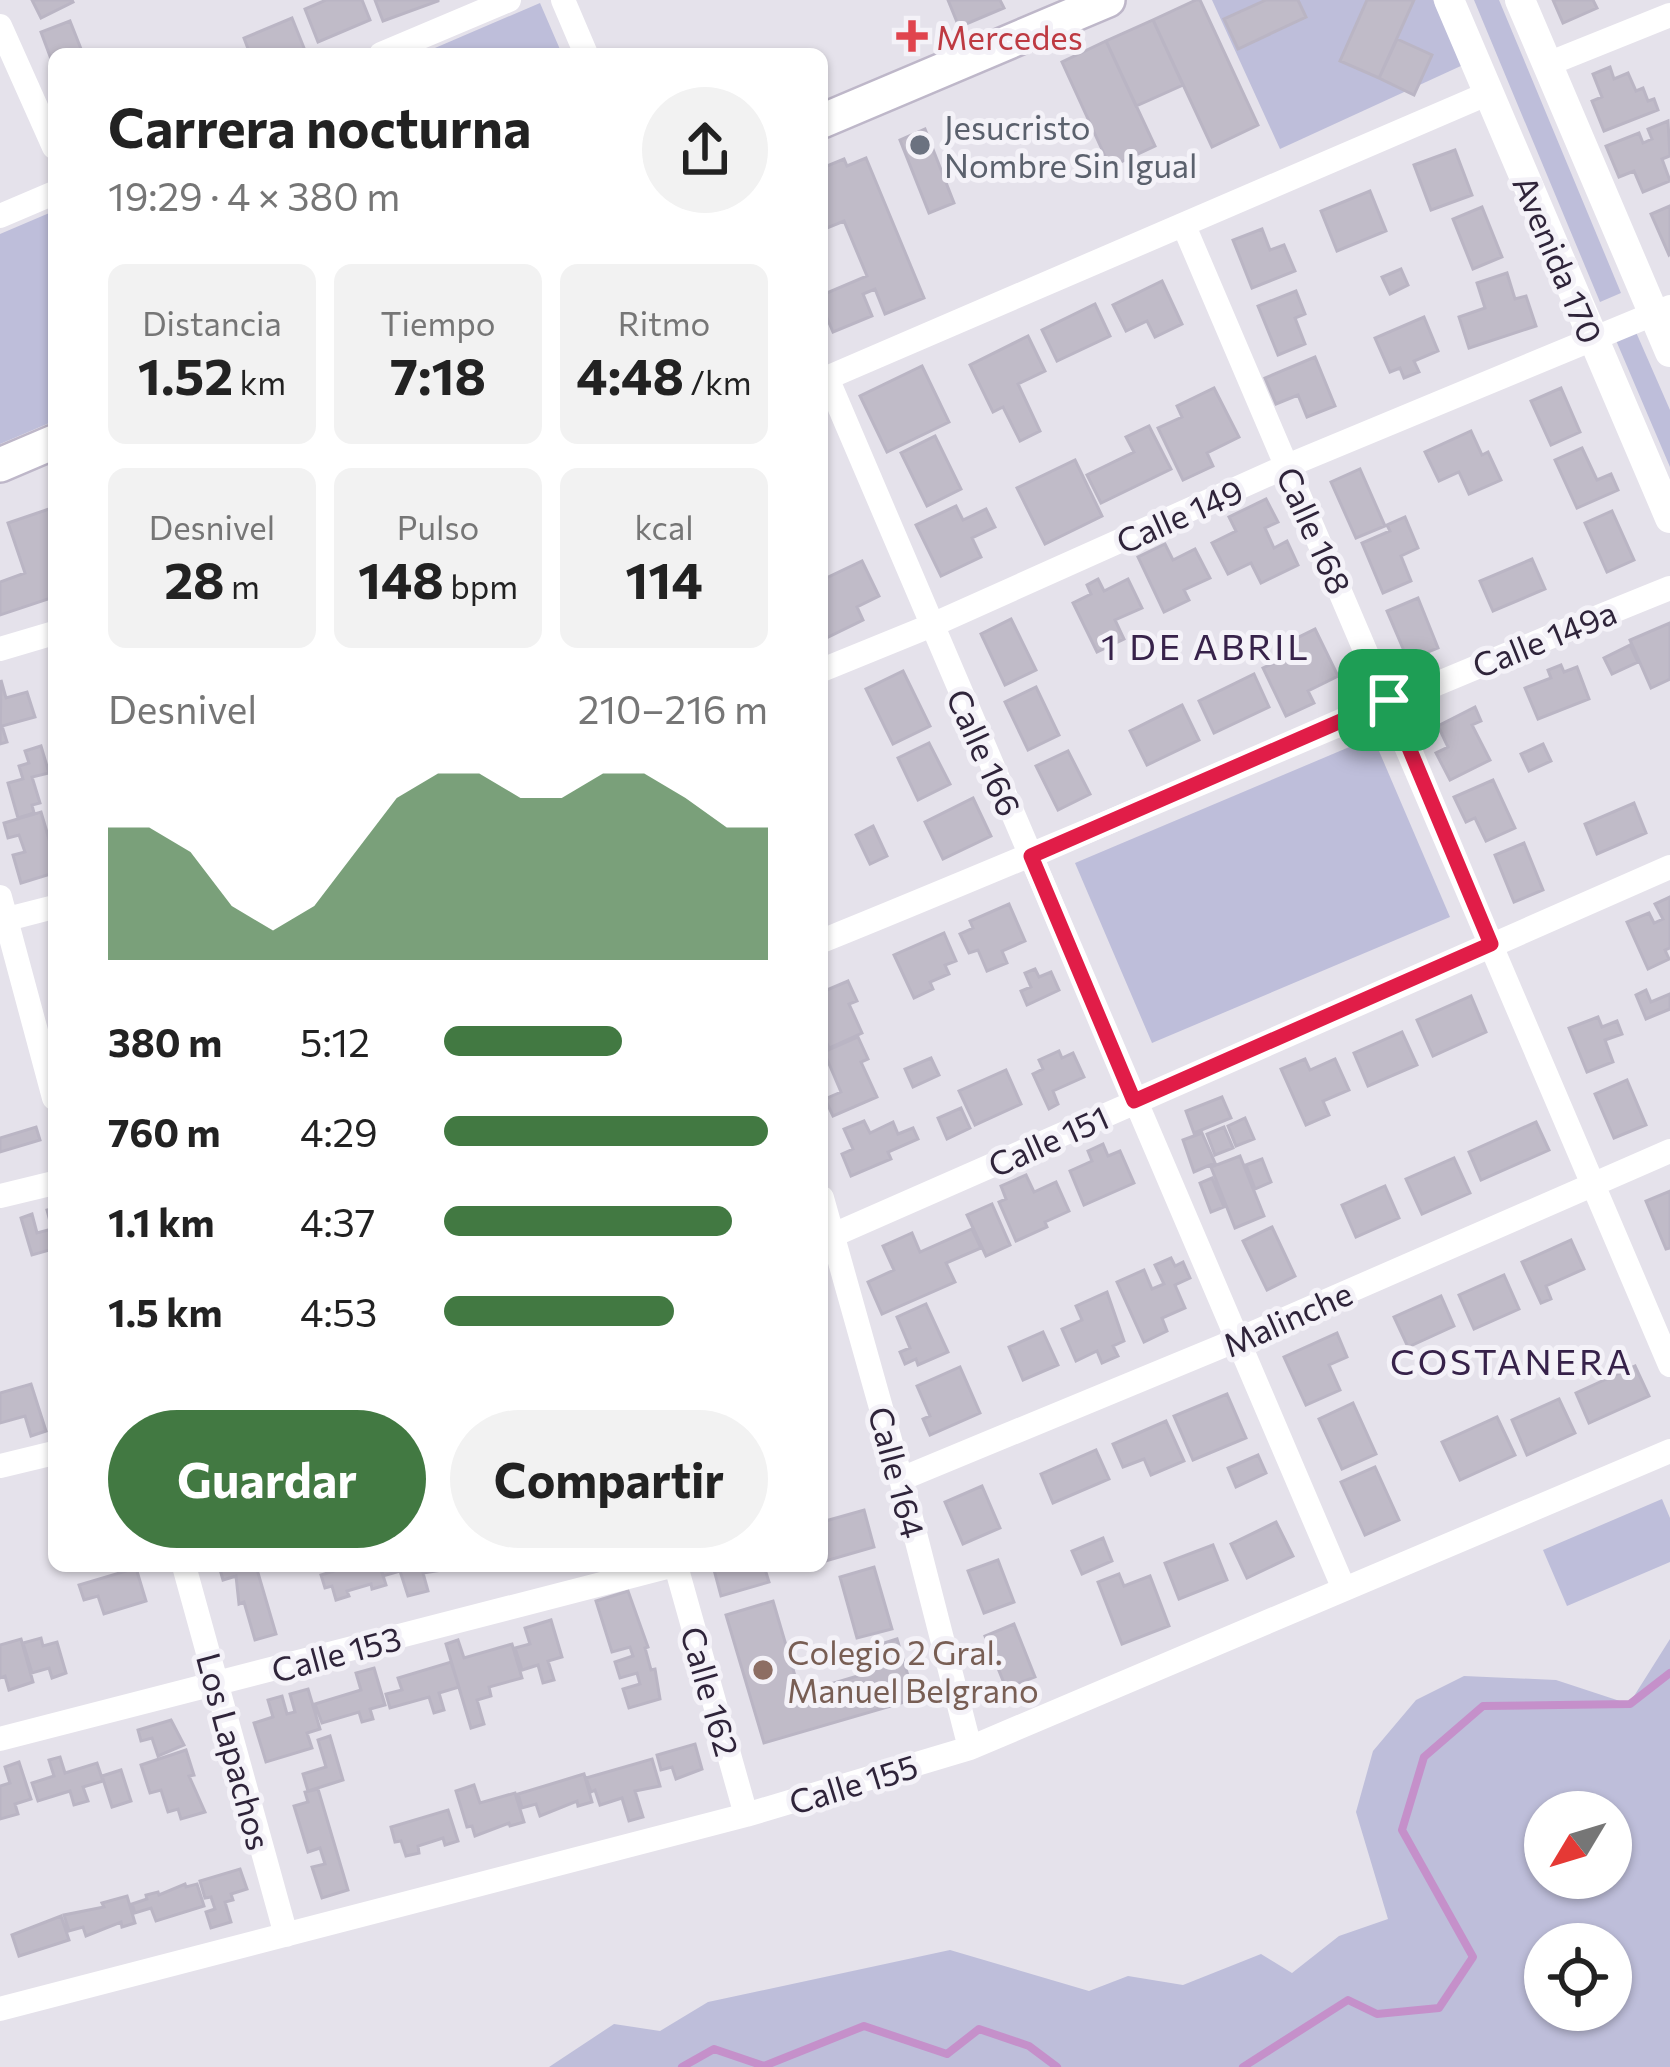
<!DOCTYPE html>
<html lang="es">
<head>
<meta charset="utf-8">
<style>
  body { margin:0; font-family:Commissioner,sans-serif; background:#f2f2f2; color:#222; height:100vh; display:flex; flex-direction:column; font-size:45px; white-space:nowrap }
  * { box-sizing:border-box; margin:0 }
  p { font-size:39px; color:#767676 }
  .icon { flex:none; width:66px; height:66px; fill:none; stroke:currentColor; stroke-width:2; stroke-linecap:round; stroke-linejoin:round }
  .map { position:relative; flex:1; overflow:hidden }
  .panel { position:absolute; left:48px; top:48px; width:780px; height:1524px; display:flex; flex-direction:column; background:#fff; border-radius:18px; box-shadow:0 3px 9px #0004 }
  .panel>* { flex:none }
  .needle { width:78px; rotate:232deg }
  .tools { position:absolute; left:1524px; top:1791px; display:grid; gap:24px }
  .tools a { display:grid; place-items:center; width:108px; height:108px; border-radius:50%; background:#fff; box-shadow:0 3px 9px #0004; font-size:60px }
  .pin { position:absolute; display:grid; place-items:center; width:102px; height:102px; color:#fff; margin:-51px; border-radius:24px; box-shadow:0 6px 18px #0006 }
  .round { display:grid; place-items:center; flex:none; width:126px; height:126px; border-radius:63px; background:#f2f2f2 }
  .headline { display:flex; align-items:center; justify-content:space-between; height:204px; padding:0 60px }
  h1 { font-size:54px; font-weight:700; line-height:90px }
  .metrics { display:grid; grid-template-columns:repeat(3,1fr); gap:18px; height:204px; padding:12px 60px }
  .metrics div { display:grid; align-content:center; border-radius:18px; background:#f2f2f2; text-align:center }
  .metrics b { font-size:51px; font-weight:700 }
  .metrics small { font-size:33px; font-weight:400 }
  .metrics p { font-size:33px }
  .chart { height:336px; padding:24px 60px }
  .chart p { display:flex; justify-content:space-between }
  .chart svg { width:100%; height:216px; margin-top:12px; fill:#427942; opacity:.7 }
  .button { display:flex; gap:24px; margin-top:auto; padding:24px 60px }
  .button a { flex:1; height:138px; border-radius:72px; background:#427942; color:#fff; font-size:48px; font-weight:700; line-height:138px; text-align:center }
  .button a+a { background:#f2f2f2; color:#222 }
  ul { padding:0 60px; list-style:none; font-size:39px }
  li { display:grid; grid-template-columns:192px 144px 1fr; align-items:center; height:90px }
  li i { height:30px; border-radius:15px; background:#427942 }
  .map>svg:first-child { display:block }
  .green { fill:#bebeda; fill-rule:evenodd }
  .lines { fill:none; stroke-linecap:round; stroke-linejoin:round }
  .stream { stroke:#c590ca; stroke-width:8 }
  .building { fill:#c0bbc8; stroke:#bab5c4; stroke-width:3 }
  .secondary-casing { stroke:#beb7c9; stroke-width:38 }
  .minor { stroke:#fff; stroke-width:24 }
  .tertiary { stroke:#fff; stroke-width:30 }
  .secondary { stroke:#fff; stroke-width:33 }
  .route-casing { stroke:#fff; stroke-width:24 }
  .route { stroke:#e11d48; stroke-width:15 }
  .health-dot { fill:#e0444e; stroke:#f4f2f8; stroke-width:4.5 }
  .worship-dot { fill:#6b7280; stroke:#f4f2f8; stroke-width:4.5 }
  .education-dot { fill:#8d6e63; stroke:#f4f2f8; stroke-width:4.5 }
  .labels { text-anchor:middle; dominant-baseline:central; stroke-width:10; stroke-linejoin:round; paint-order:stroke }
  .health-label { font-size:33px; fill:#be3a42; stroke:#f4f2f8; text-anchor:start }
  .worship-label { font-size:33px; fill:#5b616d; stroke:#f4f2f8; text-anchor:start }
  .street-label { font-size:33px; fill:#2f243a; stroke:#f4f2f8 }
  .education-label { font-size:33px; fill:#785e54; stroke:#f4f2f8; text-anchor:start }
  .neighbourhood-label { font-size:36px; letter-spacing:3px; fill:#37224a; stroke:#f4f2f8 }
</style>
</head>
<body>
<div class="map">
<svg width="1670" height="2067" viewBox="0 0 1670 2067">
  <rect width="100%" height="100%" fill="#e5e2eb"/>
  <path class="green" d="M1212 0H1433L1463 65 1280 149Z
    M1474 0H1499L1621 293 1600 302Z
    M540 3 562 54H421Z
    M54 211V421L0 444V234Z
    M1632 323 1670 410V467L1612 331Z
    M1373 737 1450 917 1152 1043 1075 863Z
    M1662 1499 1670 1518V1562L1567 1606 1543 1550Z
    M1670 1639V2067H549L614 2024 660 2031 708 2002 950 1950 1089 1991 1128 1976 1183 1985 1261 1954 1292 1973 1339 1936 1388 1919 1356 1812 1373 1751 1416 1700 1464 1676 1556 1680 1629 1704ZM1545 1812H1611V1878H1545ZM1545 1944H1611V2010H1545Z"/>
  <g class="lines">
    <path class="stream" d="M682 2067 714 2049 764 2066 864 2026 947 2054 979 2029 1029 2046 1057 2067
      M1243 2067 1348 2000 1377 2014 1439 2008 1473 1957 1402 1830 1424 1757 1483 1706 1630 1704 1670 1673"/>
  </g>
  <path class="building" d="M32 0H72L73 2 41 18Z
    M326 0H362L370 20 318 42 305 9Z
    M375 0H438V1L383 21Z
    M948 0H1000L1004 8 959 27Z
    M1196 0H1200L1258 125 1212 147 1153 20Z
    M1266 0H1298L1306 17 1238 49 1224 19Z
    M1367 0H1414L1379 78 1340 61Z
    M1553 0H1593L1597 8 1563 23Z
    M292 18 306 53 250 54 244 38Z
    M1153 20 1183 85 1136 106 1106 41Z
    M70 21 83 54H54V67L41 32Z
    M1397 39 1432 55 1414 95 1379 78Z
    M1106 41 1155 146 1110 167 1062 62Z
    M1610 67 1614 79 1628 73 1636 91 1643 88 1648 101 1654 99 1658 110 1604 131 1592 101 1602 97 1593 74Z
    M1668 121 1670 156 1662 159 1670 181 1643 192 1634 171 1619 177 1606 146 1639 133 1643 143 1652 139 1648 129Z
    M925 129 954 203 929 213 900 140Z
    M1455 150 1472 195 1431 210 1414 165Z
    M866 158 924 298 885 314 875 289 863 294 872 316 833 332 822 306V295L867 276 844 221 822 230V168L844 159 847 166Z
    M1370 191 1386 231 1337 251 1321 211Z
    M1670 206V254L1669 255 1651 214Z
    M1482 207 1502 257 1473 269 1453 219Z
    M1262 229 1270 250 1284 245 1295 271 1252 288 1233 240Z
    M1401 269 1408 285 1390 294 1382 277Z
    M1507 273 1515 299 1526 296 1536 326 1469 348 1459 317 1485 308 1477 283Z
    M1162 281 1182 324 1155 337 1147 321 1126 331 1113 305Z
    M1296 291 1305 314 1295 318 1305 344 1278 355 1258 306Z
    M1095 304 1110 336 1057 361 1042 330Z
    M1424 317 1438 351 1414 361 1419 372 1404 378 1400 368 1390 372 1375 338Z
    M1028 336 1045 371 1018 384 1040 431 1020 441 1003 407 993 412 970 365Z
    M1315 357 1335 406 1307 417 1298 395 1276 404 1265 378Z
    M922 366 949 422 887 452 860 396Z
    M1214 388 1239 437 1207 453 1213 466 1183 480 1158 428 1182 417 1177 406Z
    M1561 388 1580 432 1551 445 1531 401Z
    M1149 426 1171 469 1101 503 1087 475 1134 452 1126 437Z
    M1471 431 1482 455 1488 452 1501 480 1469 494 1459 472 1439 481 1425 452Z
    M935 436 961 489 927 506 901 453Z
    M1582 448 1597 480 1611 474 1618 490 1577 508 1555 460Z
    M1075 460 1102 516 1045 544 1017 488Z
    M1360 469 1385 526 1356 538 1331 482Z
    M1266 499 1278 522 1265 528 1274 548 1287 541 1298 565 1261 583 1251 563 1228 574 1212 543 1236 531 1229 517Z
    M956 506 963 520 986 509 995 527 972 538 981 557 941 576 916 525Z
    M49 509 54 524V597L0 615V582L25 573 8 523Z
    M1612 511 1634 560 1607 572 1585 523Z
    M1405 517 1418 548 1401 556 1411 581 1383 593 1362 543 1390 531 1387 525Z
    M1165 544 1173 560 1195 549 1210 578 1184 590 1189 600 1164 612 1138 557Z
    M1532 559 1545 589 1493 611 1480 581Z
    M862 561 879 596 857 607 863 620 822 640V576L824 579Z
    M1098 579 1104 591 1128 579 1142 608 1115 620 1124 639 1097 652 1073 603 1091 594 1087 585Z
    M1418 598 1438 648 1408 660 1387 611Z
    M1011 619 1036 670 1005 685 981 634Z
    M1670 623V679L1651 688 1630 640Z
    M1315 629 1338 676 1308 691 1314 703 1286 716 1263 668 1291 655 1285 644Z
    M1630 645 1638 662 1612 674 1604 658Z
    M1561 665 1564 672 1577 667 1589 699 1538 719 1525 688 1551 678 1548 670Z
    M903 671 930 726 893 744 866 689Z
    M1254 674 1269 707 1214 733 1199 701Z
    M1 680 6 698 27 692 35 717 2 726 7 742 0 744Z
    M1036 687 1059 735 1028 750 1005 702Z
    M1182 705 1199 740 1147 765 1130 731Z
    M1475 707 1481 721 1472 725 1490 760 1450 780 1436 753 1448 747 1438 726Z
    M929 743 950 784 918 800 898 758Z
    M1543 744 1551 761 1529 771 1521 754Z
    M41 746 49 773 32 777 40 803 32 805 34 813 18 818 8 783 23 779 19 766 29 763 25 751Z
    M1068 751 1090 794 1058 810 1036 766Z
    M1493 780 1515 828 1486 841 1475 818 1466 822 1454 797Z
    M973 798 991 836 943 859 925 822Z
    M1634 803 1646 833 1597 854 1585 824Z
    M41 812 54 856V873L21 883 13 855 25 852 19 835 8 838 4 823Z
    M873 826 887 856 870 864 856 835Z
    M1524 843 1543 890 1514 902 1495 855Z
    M1670 897V948L1665 950 1669 959 1648 969 1627 922 1649 913 1654 923 1663 919 1655 904Z
    M1009 904 1025 941 1002 951 1007 963 987 971 978 950 969 953 960 934 973 928 970 921Z
    M944 933 956 961 945 965 949 974 930 982 933 989 914 998 894 955Z
    M1035 969 1039 977 1051 972 1059 990 1027 1005 1021 991 1031 987 1025 973Z
    M848 981 857 1001 849 1004 862 1033 829 1048 822 1033V992Z
    M1646 990 1651 1002 1670 994V1009L1646 1019 1636 995Z
    M1471 996 1486 1032 1433 1056 1417 1020Z
    M1598 1017 1602 1027 1617 1021 1622 1034 1605 1040 1613 1062 1587 1072 1569 1028Z
    M1402 1032 1417 1065 1368 1086 1354 1053Z
    M858 1037 868 1059 861 1062 877 1097 833 1116 825 1099 841 1092 824 1052Z
    M1059 1051 1062 1058 1073 1053 1084 1077 1053 1091 1058 1104 1049 1109 1033 1074 1043 1069 1039 1060Z
    M931 1058 939 1075 913 1087 905 1069Z
    M1305 1059 1310 1070 1335 1059 1349 1090 1323 1101 1329 1115 1306 1125 1281 1069Z
    M1006 1070 1021 1104 975 1125 959 1091Z
    M1627 1080 1646 1125 1614 1138 1595 1094Z
    M1222 1097 1231 1118 1194 1133 1186 1111Z
    M961 1108 970 1128 947 1139 938 1118Z
    M1245 1118 1254 1139 1236 1146 1228 1126Z
    M864 1121 870 1133 893 1122 898 1134 913 1128 918 1139 888 1152 891 1159 851 1176 842 1154 853 1149 844 1129Z
    M1536 1122 1549 1150 1481 1180 1469 1152Z
    M36 1127 40 1140 0 1152V1138Z
    M1224 1127 1233 1148 1215 1155 1207 1134Z
    M1202 1133 1215 1163 1194 1172 1183 1140Z
    M1103 1144 1108 1156 1120 1151 1134 1183 1084 1205 1070 1171 1092 1161 1088 1151Z
    M1240 1156 1264 1216 1235 1228 1211 1167Z
    M1454 1158 1470 1193 1422 1214 1406 1179Z
    M1262 1159 1271 1182 1255 1189 1246 1165Z
    M1026 1175 1034 1192 1056 1182 1069 1211 1045 1222 1047 1227 1016 1241 999 1202 1006 1199 1001 1186Z
    M1212 1178 1224 1207 1211 1212 1200 1183Z
    M1385 1186 1399 1218 1356 1237 1342 1205Z
    M1670 1191V1248L1666 1249 1646 1201Z
    M992 1204 1010 1245 986 1256 967 1215Z
    M54 1208V1260L52 1261 49 1250 32 1255 21 1218 32 1214 37 1233 52 1229 47 1210Z
    M1272 1227 1295 1276 1267 1290 1243 1241Z
    M972 1229 981 1248 946 1263 955 1282 882 1314 868 1282 894 1270 883 1246 912 1233 920 1252Z
    M1571 1240 1584 1269 1546 1286 1551 1299 1541 1303 1522 1262Z
    M1171 1258 1175 1266 1183 1262 1190 1278 1175 1285 1185 1308 1162 1318 1167 1331 1144 1342 1117 1282 1144 1270 1152 1289 1164 1284 1155 1265Z
    M1504 1275 1519 1309 1474 1329 1459 1295Z
    M1107 1292 1124 1341 1113 1346 1118 1356 1102 1363 1097 1351 1076 1361 1062 1329 1082 1320 1076 1306Z
    M1441 1296 1454 1326 1408 1347 1394 1317Z
    M926 1304 948 1352 918 1365 916 1359 905 1364 900 1352 910 1348 897 1317Z
    M1043 1332 1058 1365 1023 1380 1009 1347Z
    M1337 1333 1347 1357 1329 1365 1340 1390 1306 1405 1284 1357Z
    M1635 1366 1649 1396 1589 1423 1576 1393Z
    M960 1367 980 1413 930 1435 923 1419 930 1416 917 1386Z
    M31 1384 46 1431 31 1436 25 1416 0 1423V1393Z
    M1227 1394 1246 1438 1193 1460 1174 1416Z
    M1559 1399 1575 1433 1527 1455 1512 1420Z
    M1353 1403 1376 1454 1342 1469 1319 1419Z
    M1497 1417 1515 1455 1460 1480 1442 1442Z
    M1166 1421 1184 1461 1151 1475 1144 1459 1123 1467 1113 1444Z
    M1096 1450 1109 1479 1053 1503 1041 1474Z
    M1258 1455 1266 1473 1236 1487 1228 1468Z
    M1375 1467 1399 1520 1365 1535 1341 1482Z
    M982 1486 1000 1528 963 1544 945 1502Z
    M864 1510 874 1547 822 1562V1522Z
    M1276 1522 1293 1556 1247 1578 1231 1544Z
    M1103 1538 1112 1561 1082 1574 1072 1551Z
    M1213 1545 1227 1580 1179 1599 1165 1563Z
    M998 1560 1014 1602 984 1613 968 1571Z
    M219 1566H256L276 1634 255 1640 244 1602 239 1604 236 1576 223 1580Z
    M350 1566H380L386 1585 372 1589 371 1584 347 1591 349 1596 336 1600 332 1586 325 1588 321 1575Z
    M380 1566H455V1568L423 1573 428 1591 408 1596 400 1571 383 1576Z
    M713 1566H764L769 1582 721 1596Z
    M874 1567 892 1629 857 1638 840 1577Z
    M136 1568 146 1601 104 1614 98 1596 84 1600 79 1585Z
    M1119 1574 1124 1586 1150 1576 1169 1626 1122 1644 1098 1582Z
    M628 1591 648 1647 645 1648 651 1670 655 1669 660 1699 629 1708 623 1689 640 1684 637 1673 620 1678 615 1662 633 1656 630 1647 612 1652 596 1601Z
    M773 1601 800 1693 868 1673 862 1650 897 1639 915 1699 764 1743 726 1615Z
    M551 1620 562 1657 548 1661 554 1680 543 1683 538 1665 522 1670 515 1648 530 1644 525 1628Z
    M1014 1624 1035 1677 1006 1688 985 1636Z
    M41 1638 43 1646 57 1642 66 1673 52 1678 49 1668 32 1673 23 1643Z
    M21 1639 33 1682 9 1690 5 1676 0 1678V1645Z
    M458 1640 464 1658 512 1644 522 1678 489 1687 491 1696 477 1700 484 1724 471 1728 446 1644Z
    M451 1662 459 1687 439 1693 444 1710 434 1713 429 1697 390 1708 386 1694 402 1690 398 1678Z
    M374 1668 385 1705 370 1709 373 1719 362 1722 359 1712 322 1723 315 1704 361 1690 356 1673Z
    M308 1689 320 1729 307 1733 312 1748 266 1762 254 1723 273 1717 268 1700 282 1696 287 1714 295 1712 290 1694Z
    M171 1720 184 1745 158 1756 152 1738 141 1741 138 1730Z
    M330 1736 343 1780 308 1791 303 1774 326 1767 318 1740Z
    M695 1744 702 1769 676 1779 672 1767 661 1770 657 1755Z
    M186 1750 194 1775 189 1776 205 1812 181 1819 178 1809 168 1812 161 1790 150 1793 141 1765Z
    M60 1757 65 1773 97 1763 103 1781 83 1787 88 1801 74 1805 70 1791 38 1801 32 1783 54 1776 49 1760Z
    M652 1759 660 1786 635 1791 643 1817 629 1821 622 1798 600 1805 595 1790 591 1792 586 1778Z
    M19 1762 31 1799 15 1804 18 1814 0 1819V1786L10 1783 5 1767Z
    M121 1770 131 1801 112 1807 102 1776Z
    M584 1774 592 1802 578 1806 577 1801 540 1816 536 1804 522 1808 518 1794Z
    M474 1785 480 1803 515 1793 524 1822 510 1826 509 1823 475 1836 472 1826 467 1827 456 1791Z
    M318 1789 348 1890 322 1898 312 1867 325 1864 320 1848 308 1852 294 1806 308 1802 305 1792Z
    M448 1810 458 1841 445 1845 443 1838 418 1846 419 1853 406 1856 401 1841 395 1842 391 1827Z
    M240 1869 247 1889 231 1894 233 1900 225 1902 231 1922 211 1928 206 1912 215 1909 211 1897 205 1898 200 1881Z
    M185 1884 186 1887 197 1884 204 1906 156 1921 151 1908 135 1913 132 1904 147 1899 146 1895 158 1892 159 1895Z
    M127 1896 135 1923 122 1927 121 1922 86 1936 83 1927 69 1931 64 1915 104 1907 102 1903Z
    M61 1916 69 1940 19 1956 12 1935Z"/>
  <g class="lines">
    <defs>
      <path id="secondary" d="M822 121 1108 0
        M0 465 54 442"/>
    </defs>
    <use href="#secondary" class="secondary-casing"/>
    <path class="minor" d="M563 0 586 54
      M0 26 54 147
      M381 54 509 0
      M1548 64 1670 15
      M0 216 54 193
      M1184 226 1670 1365
      M827 378 1344 1589
      M822 380 1489 93
      M0 649 54 633
      M822 670 930 626 1287 466 1670 307
      M0 897 54 1098
      M0 921 54 907
      M822 941C1106 826 1386 702 1670 588
      M0 1196 54 1183
      M822 1198 901 1479 970 1748
      M822 1240 1670 867
      M0 1466 54 1453
      M901 1479 1237 1340 1670 1151
      M184 1566 286 1935
      M676 1566 746 1815
      M0 1739 671 1566
      M0 2009 746 1815 970 1748 1670 1451"/>
    <path class="tertiary" d="M1449 0 1670 518
      M1520 0 1670 352"/>
    <use href="#secondary" class="secondary"/>
  </g>
  <g class="lines">
    <defs>
      <path id="route" d="M1389 700 1491 944 1134 1101 1031 856Z"/>
    </defs>
    <use href="#route" class="route-casing"/>
    <use href="#route" class="route"/>
  </g>
  <path class="health-dot" d="M906 18h12v12h12v12h-12v12h-12v-12h-12v-12h12z"/>
  <circle class="worship-dot" cx="920" cy="145" r="12"/>
  <circle class="education-dot" cx="763" cy="1670" r="12"/>
  <g class="labels">
    <g class="health-label">
      <text x="936" y="36">Mercedes</text>
    </g>
    <g class="worship-label">
      <text x="944" y="126">Jesucristo<tspan x="944" dy="38">Nombre Sin Igual</tspan></text>
    </g>
    <g class="street-label">
      <text transform="translate(1559 259) rotate(67)">Avenida 170</text>
      <text transform="translate(1179 515) rotate(-24)">Calle 149</text>
      <text transform="translate(1315 530) rotate(66)">Calle 168</text>
      <text transform="translate(1544 638) rotate(-22)">Calle 149a</text>
      <text transform="translate(985 752) rotate(66)">Calle 166</text>
      <text transform="translate(1048 1140) rotate(-24)">Calle 151</text>
      <text transform="translate(1287 1318) rotate(-24)">Malinche</text>
      <text transform="translate(898 1472) rotate(75)">Calle 164</text>
      <text transform="translate(336 1653) rotate(-15)">Calle 153</text>
      <text transform="translate(711 1691) rotate(74)">Calle 162</text>
      <text transform="translate(235 1751) rotate(75)">Los Lapachos</text>
      <text transform="translate(853 1783) rotate(-17)">Calle 155</text>
    </g>
    <g class="education-label">
      <text x="787" y="1651">Colegio 2 Gral.<tspan x="787" dy="38">Manuel Belgrano</tspan></text>
    </g>
    <g class="neighbourhood-label">
      <text x="1206" y="645">1 DE ABRIL</text>
      <text x="1512" y="1360">COSTANERA</text>
    </g>
  </g>
</svg>
<div class="tools">
<a><svg class="needle" viewBox="-14 -14 28 28"><path d="M0-13l5 13h-10z" fill="#e53935"/><path d="M0 13l5-13h-10z" fill="#767676"/></svg></a>
<a><svg class="icon" aria-label="locate" viewBox="0 0 24 24"><circle cx="12" cy="12" r="6"/><path d="M12 2v4M12 18v4M2 12h4M18 12h4"/></svg></a>
</div>
<div class="pin" style="left:1389px;top:700px;background:#1e9e55"><svg class="icon" aria-label="arrive" viewBox="0 0 24 24"><path d="M6 21V4h12l-3 4 3 4H6"/></svg></div>
<section class="panel">
<div class="headline"><div><h1>Carrera nocturna</h1><p>19:29 · 4 × 380 m</p></div><a class="round"><svg class="icon" aria-label="share" viewBox="0 0 24 24"><path d="M12 15V3M7 8l5-5 5 5M5 13v7h14v-7"/></svg></a></div>
<div class="metrics">
<div><p>Distancia</p><b>1.52<small> km</small></b></div>
<div><p>Tiempo</p><b>7:18</b></div>
<div><p>Ritmo</p><b>4:48<small> /km</small></b></div>
</div>
<div class="metrics">
<div><p>Desnivel</p><b>28<small> m</small></b></div>
<div><p>Pulso</p><b>148<small> bpm</small></b></div>
<div><p>kcal</p><b>114</b></div>
</div>
<div class="chart"><p><span>Desnivel</span>210–216 m</p>
<svg viewBox="0 0 160 44" preserveAspectRatio="none"><path d="M0 44V17L10 17L20 22L30 33L40 38L50 33L60 22L70 11L80 6L90 6L100 11L110 11L120 6L130 6L140 11L150 17L160 17V44z"/></svg>
</div>
<ul>
<li><b>380 m</b>5:12<i style="width:55%"></i></li>
<li><b>760 m</b>4:29<i style="width:100%"></i></li>
<li><b>1.1 km</b>4:37<i style="width:89%"></i></li>
<li><b>1.5 km</b>4:53<i style="width:71%"></i></li>
</ul>
<div class="button"><a>Guardar</a><a>Compartir</a></div>
</section>
</div>
</body>
</html>
